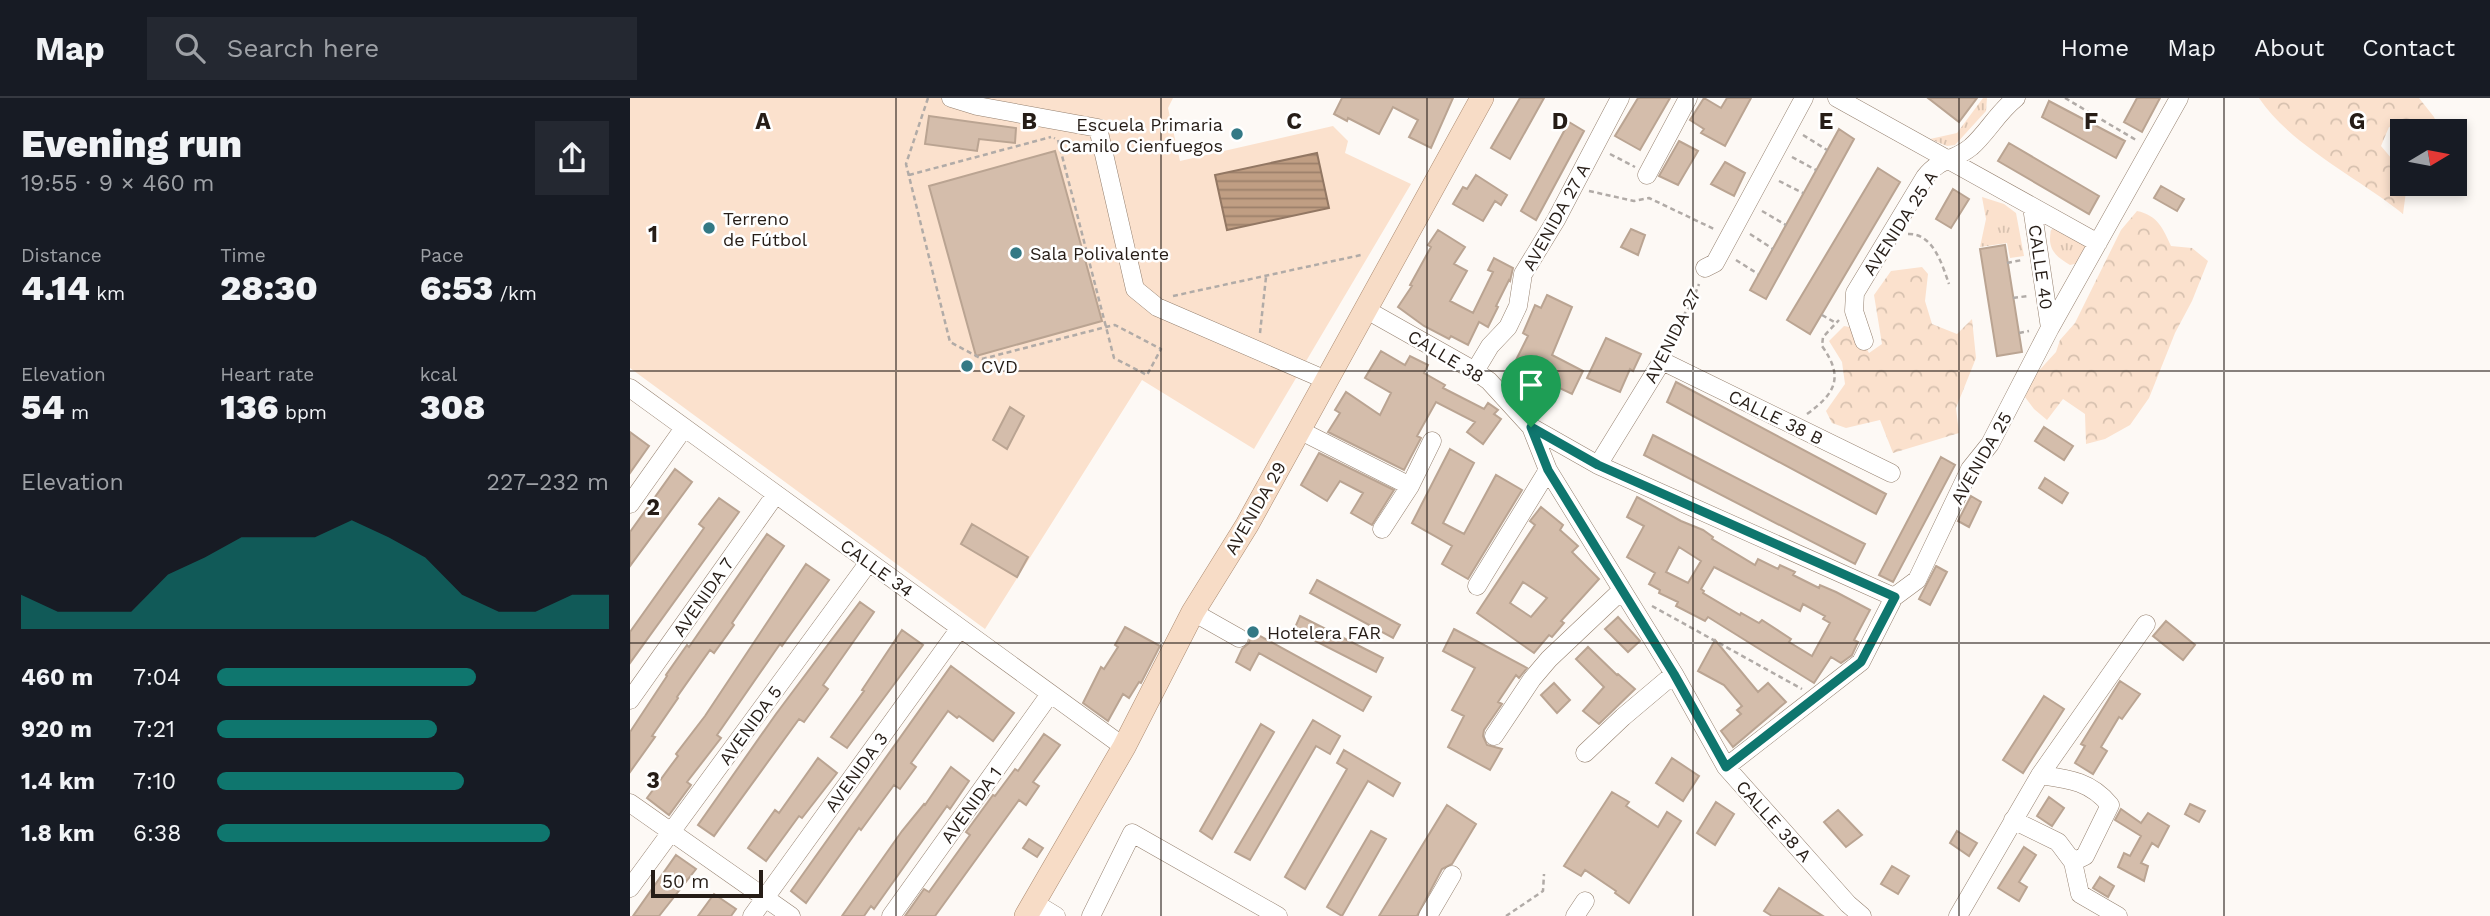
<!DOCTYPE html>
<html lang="en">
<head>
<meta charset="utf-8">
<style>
  body { margin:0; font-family:"Work Sans",sans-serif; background:#242831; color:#f1f3f6; height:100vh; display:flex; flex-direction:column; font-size:26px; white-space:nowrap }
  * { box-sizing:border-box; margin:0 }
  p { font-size:23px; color:#9ea1a6 }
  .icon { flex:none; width:38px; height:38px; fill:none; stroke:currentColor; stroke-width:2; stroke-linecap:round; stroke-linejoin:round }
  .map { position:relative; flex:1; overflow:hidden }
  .panel { display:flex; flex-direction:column; background:#171b24; width:630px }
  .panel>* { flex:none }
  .needle { width:46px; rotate:80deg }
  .buttons { position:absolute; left:1760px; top:21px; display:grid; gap:14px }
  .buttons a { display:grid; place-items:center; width:77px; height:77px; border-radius:0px; background:#171b24; box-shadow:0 4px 10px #0003; font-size:35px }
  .scale { position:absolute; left:21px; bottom:18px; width:112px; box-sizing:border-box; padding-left:7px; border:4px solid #261d17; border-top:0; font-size:19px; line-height:24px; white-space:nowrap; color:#261d17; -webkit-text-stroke:5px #fff; paint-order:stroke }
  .pin { position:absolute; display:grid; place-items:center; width:60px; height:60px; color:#fff; margin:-72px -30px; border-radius:50% 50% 50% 0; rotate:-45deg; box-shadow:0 0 7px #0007 }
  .pin .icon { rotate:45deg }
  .round { display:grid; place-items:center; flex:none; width:74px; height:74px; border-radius:0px; background:#242831 }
  .headline { display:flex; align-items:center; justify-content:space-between; height:119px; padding:0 21px }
  h1 { font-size:38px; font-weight:800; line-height:52px }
  .figures { display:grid; grid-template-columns:repeat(3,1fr); gap:10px; height:119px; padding:7px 21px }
  .figures div { display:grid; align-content:center }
  .figures b { font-size:35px; font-weight:800 }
  .figures small { font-size:19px; font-weight:400 }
  .figures p { font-size:19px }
  .chart { height:196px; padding:14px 21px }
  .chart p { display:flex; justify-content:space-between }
  .chart svg { width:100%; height:126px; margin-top:7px; fill:#0f766e; opacity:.7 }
  ul { padding:0 21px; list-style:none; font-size:23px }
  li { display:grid; grid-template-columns:112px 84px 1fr; align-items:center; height:52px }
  li i { height:18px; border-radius:9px; background:#0f766e }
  header { display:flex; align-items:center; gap:42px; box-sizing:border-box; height:98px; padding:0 35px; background:#171b24; border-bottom:2px solid #363941 }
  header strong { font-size:33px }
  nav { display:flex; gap:38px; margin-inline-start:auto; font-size:24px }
  .search { width:490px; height:63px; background:#242831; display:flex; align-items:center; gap:18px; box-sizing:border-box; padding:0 24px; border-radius:0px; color:#9ea1a6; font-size:26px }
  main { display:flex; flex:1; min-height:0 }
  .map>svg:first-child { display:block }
  .grass { fill:url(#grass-tufts) }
  .forest { fill:url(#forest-crowns) }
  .pitch { fill:#fbe1cd }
  .water { fill:url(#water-rules); stroke:#927763; stroke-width:2 }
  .building { fill:#d4bdab; stroke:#baa492; stroke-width:2; fill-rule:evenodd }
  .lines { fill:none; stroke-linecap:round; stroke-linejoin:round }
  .minor-casing { stroke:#95806f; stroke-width:19 }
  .major-casing { stroke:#ab8a70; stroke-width:24 }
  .path { stroke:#b1aba7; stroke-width:2.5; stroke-dasharray:5 3.5; stroke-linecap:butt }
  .minor { stroke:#fff; stroke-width:18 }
  .major { stroke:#f7dcc6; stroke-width:23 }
  .route-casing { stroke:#fff; stroke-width:14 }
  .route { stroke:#0f766e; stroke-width:9 }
  .grid { fill:none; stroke:#261d17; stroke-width:2; stroke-opacity:0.55 }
  .poi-dot { fill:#337985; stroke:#fff; stroke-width:2.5 }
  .labels { text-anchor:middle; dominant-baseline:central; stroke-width:5; stroke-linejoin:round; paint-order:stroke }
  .poi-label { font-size:18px; fill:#261d17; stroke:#fff; text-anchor:start }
  .street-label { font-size:18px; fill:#261d17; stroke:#fff }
  .grid-label { font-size:23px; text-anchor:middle; font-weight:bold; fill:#261d17; stroke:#fff; stroke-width:5; stroke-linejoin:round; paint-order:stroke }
</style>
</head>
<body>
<header>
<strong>Map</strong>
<div class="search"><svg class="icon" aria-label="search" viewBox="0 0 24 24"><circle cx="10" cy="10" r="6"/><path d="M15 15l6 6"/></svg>Search here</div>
<nav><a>Home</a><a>Map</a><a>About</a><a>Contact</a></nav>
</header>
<main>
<section class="panel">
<div class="headline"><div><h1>Evening run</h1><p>19:55 · 9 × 460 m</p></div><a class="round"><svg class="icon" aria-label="share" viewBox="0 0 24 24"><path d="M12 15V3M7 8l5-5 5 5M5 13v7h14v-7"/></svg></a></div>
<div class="figures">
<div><p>Distance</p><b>4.14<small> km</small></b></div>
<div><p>Time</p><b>28:30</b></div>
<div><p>Pace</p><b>6:53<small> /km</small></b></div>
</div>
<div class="figures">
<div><p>Elevation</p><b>54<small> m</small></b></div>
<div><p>Heart rate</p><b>136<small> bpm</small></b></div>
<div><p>kcal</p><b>308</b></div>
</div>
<div class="chart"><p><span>Elevation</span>227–232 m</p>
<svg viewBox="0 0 160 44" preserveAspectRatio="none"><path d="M0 44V32L10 38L20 38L30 38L40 25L50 19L60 12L70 12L80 12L90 6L100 12L110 19L120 32L130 38L140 38L150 32L160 32V44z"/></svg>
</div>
<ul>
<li><b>460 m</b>7:04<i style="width:66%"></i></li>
<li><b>920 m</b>7:21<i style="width:56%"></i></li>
<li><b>1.4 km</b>7:10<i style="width:63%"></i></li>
<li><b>1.8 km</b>6:38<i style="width:85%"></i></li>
</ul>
</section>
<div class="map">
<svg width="1860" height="818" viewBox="0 0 1860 818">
  <defs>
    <pattern id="grass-tufts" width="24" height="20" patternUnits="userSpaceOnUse" patternTransform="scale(1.75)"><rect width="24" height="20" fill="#fbe1cd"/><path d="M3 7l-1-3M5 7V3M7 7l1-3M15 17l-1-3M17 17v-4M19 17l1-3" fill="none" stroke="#d7c1af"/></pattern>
    <pattern id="forest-crowns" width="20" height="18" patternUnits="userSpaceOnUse" patternTransform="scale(1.75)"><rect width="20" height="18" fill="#fbe1cd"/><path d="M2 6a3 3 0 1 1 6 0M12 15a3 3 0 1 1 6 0" fill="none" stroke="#d7c1af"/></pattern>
    <pattern id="water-rules" width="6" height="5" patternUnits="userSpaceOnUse" patternTransform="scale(1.75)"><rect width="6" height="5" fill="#c09e83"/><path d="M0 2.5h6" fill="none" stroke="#9c806a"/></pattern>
  </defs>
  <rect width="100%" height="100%" fill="#fdf9f5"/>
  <path class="grass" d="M1353 0H1357L1356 13 1325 47 1317 48 1300 41 1327 35Z
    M1352 99 1374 106 1386 115 1394 158 1380 160 1377 145 1350 149 1356 121Z
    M1426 129 1459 147 1449 165 1440 167C1425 158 1417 151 1421 132Z"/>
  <path class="forest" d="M1629 0H1789L1804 19 1810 33 1773 34 1759 29 1751 48 1773 74V86H1777L1773 116C1729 80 1660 47 1629 0Z
    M1507 113C1527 117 1533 130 1541 148L1562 150 1578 163 1562 203 1545 235 1519 300 1500 327 1475 341 1456 346 1455 316 1433 301 1417 322 1404 311 1395 299 1404 278 1426 254 1430 242 1445 225 1491 132Z
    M1292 169 1298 176 1295 203 1302 226 1327 236 1342 221 1346 260 1326 310 1329 335 1263 355 1250 322 1216 330 1202 325 1196 313 1215 286 1212 264 1199 243 1214 228 1225 230 1239 255 1252 246 1244 197 1261 173Z"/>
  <path class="pitch" d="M0 0H543L538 10 550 63 703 28 718 43 715 55 781 86 624 351 512 282 355 531 0 270Z"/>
  <path class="water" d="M687 55 699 110 597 132 585 77Z"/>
  <path class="building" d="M712 0H823L801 50 779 39 788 22 763 9 749 36 718 20 717 23 704 16Z
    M890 0H914L880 61 861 50Z
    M1008 0H1040L1010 52 985 38Z
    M1074 0 1091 10 1097 0H1121L1095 48 1071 35 1074 31 1060 22Z
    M1298 0H1347L1329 24Z
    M1507 0H1530L1512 34 1494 24Z
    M1419 3 1495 43 1486 60 1412 19Z
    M299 18 386 30 385 45 349 41 347 53 295 46Z
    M939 24 954 33 906 122 891 113Z
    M1209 31 1224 41 1136 201 1120 192Z
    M1049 43 1068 53 1048 87 1029 78Z
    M1379 45 1469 98 1459 116 1368 63Z
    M425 53 472 223 346 258 299 88Z
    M1095 64 1115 75 1104 98 1081 86Z
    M1248 70 1270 84 1180 236 1157 222Z
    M846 77 877 97 871 107 865 103 853 123 823 106 833 89 837 91Z
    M1531 88 1554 101 1547 113 1524 100Z
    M1323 91 1339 101 1321 130 1306 121Z
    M1001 131 1015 137 1008 157 991 149Z
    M808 132 835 149 824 166 837 173 820 203 843 215 863 174 858 172 864 160 883 170 880 183 879 182 866 208 868 209 858 229 849 224 838 247 821 238 819 241 794 228 768 209 782 188 780 187 801 149 798 147Z
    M1375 147 1392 254 1367 258 1350 151Z
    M917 197 942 209 922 257 953 273 942 296 883 268 898 238 893 235 905 207 911 210Z
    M976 240 1011 256 1003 273 1000 271 990 294 957 280Z
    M751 253 775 267 780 258 798 267 794 275 815 287 813 290 854 311 858 305 868 312 864 316 871 321 853 346 837 334 845 324 806 304 787 338 791 340 774 372 698 334 710 315 705 312 716 294 750 317 761 295 735 280Z
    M1046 284 1256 396 1246 416 1037 304Z
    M380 309 394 318 377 351 363 342Z
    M1414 329 1443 348 1434 362 1405 343Z
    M0 334 19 348 0 375Z
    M1023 337 1235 446 1225 466 1014 357Z
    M820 351 844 365 813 425 834 436 866 377 892 392 838 481 812 466 822 448 782 425Z
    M689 355 764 392 742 427 721 415 733 395 710 383 697 403 671 387Z
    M1311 359 1325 367 1263 484 1249 477Z
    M45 371 62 384 0 468V434Z
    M1415 380 1438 395 1432 405 1409 390Z
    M1341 398 1351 404 1339 429 1328 423Z
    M1007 399 1051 423 1073 432 1083 439 1082 441 1125 467 1128 461 1148 471 1150 467 1165 474 1163 477 1189 490 1190 487 1206 494 1240 512 1224 542 1228 544 1222 557 1211 565 1201 559 1184 585 1078 519 1075 523 1046 508 1048 504 1029 495 1030 492 1019 486 1025 475 997 459 1014 428 997 419ZM1049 449 1071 463 1058 485 1036 474ZM1084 469 1170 513 1173 506 1195 518 1193 521 1200 525 1182 558 1159 544 1161 541 1132 522 1129 525 1111 515 1110 517 1073 495 1074 493 1071 491Z
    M89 400 109 414 0 565V534L74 430 69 426Z
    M911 409 933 427 930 432 948 448 942 454 969 481 931 523 934 525 922 539 919 537 904 555 847 515 905 427 900 423ZM893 484 917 500 901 519 880 505Z
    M342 426 398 459 387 479 331 446Z
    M137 436 154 448 102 525 104 527 84 555 80 552 47 599 48 600 22 638 25 639 0 674V634L37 578 36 577 57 547 59 549Z
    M176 466 199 482 152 548 150 546 87 637 91 640 57 684 61 687 39 717 17 700 48 658 46 656 75 618Z
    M1306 468 1317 474 1300 507 1289 501Z
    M687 482 770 527 763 540 680 495Z
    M230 504 244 514 193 587 198 591 174 624 169 621 84 738 68 727 146 616Z
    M670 518 753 560 746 574 664 532Z
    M988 519 1010 543 998 554 975 531Z
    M1536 523 1565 547 1553 562 1523 538Z
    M495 529 530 548 511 585 509 584 499 600 493 596 478 623 453 605 471 569 474 571 488 549 485 547Z
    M824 531 897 570 889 580 886 577 868 604 872 606 854 632 853 638 857 647 872 651 860 672 818 649 834 618 822 612 845 570 813 553Z
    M272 532 293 547 217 650 201 639 234 593 232 592Z
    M621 533 741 599 733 613 629 555 620 572 606 564 612 551 619 545Z
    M1085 542 1128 594 1138 585 1156 604 1103 649 1091 633 1111 616 1107 612 1112 608 1094 587 1068 573Z
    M958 549 987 577 988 576 1005 591 969 626 953 613 974 589 946 561Z
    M321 568 384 615 363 643 329 618 327 620 318 613 281 665 286 669 270 691 264 687 231 732 229 730 176 805 161 793Z
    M1490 583 1510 596 1492 621 1489 619 1471 649 1477 653 1463 676 1445 665 1455 648 1451 646Z
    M924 585 940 602 927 615 911 597Z
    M1414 598 1434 611 1393 675 1373 662Z
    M683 622 710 638 700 656 686 648 620 762 605 754Z
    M631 626 644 634 582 741 570 733Z
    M414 636 430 647 403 684 409 688 396 707 389 702 305 818H275L294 791 299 794 340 737 336 734 363 697 365 698 385 671 388 673Z
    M714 652 770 685 763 698 738 683 675 791 655 779 717 671 707 665Z
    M188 660 207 675 172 720 169 718 136 763 118 750 145 712 149 715Z
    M1042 660 1069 678 1053 703 1026 685Z
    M321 669 339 683 320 711 317 708 244 811 241 808 234 818H212L272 733 294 706 295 707Z
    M982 694 999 704 996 708 1028 729 1037 714 1051 723 999 805 985 795 986 793 955 772 951 778 934 768Z
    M1419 699 1434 710 1422 728 1407 718Z
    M1086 704 1104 716 1085 747 1067 735Z
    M1560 706 1575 713 1569 724 1555 716Z
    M817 707 846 726 822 766 812 771 787 818H749Z
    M1491 711 1511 725 1518 715 1539 728 1528 749 1522 745 1511 765 1518 768 1514 783 1488 769 1494 755 1500 758 1511 738 1485 722Z
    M1208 712 1232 737 1216 749 1194 724Z
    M741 733 756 741 712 818 697 809Z
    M1327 733 1347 745 1339 758 1320 745Z
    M399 741 413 750 407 759 393 750Z
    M1394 749 1406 757 1389 784 1397 789 1389 803 1368 790Z
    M46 757 66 771 29 818H3Z
    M1262 768 1279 778 1268 796 1251 786Z
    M1470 779 1484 788 1478 799 1463 790Z
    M1149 790 1193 818H1142L1134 813Z
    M84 796 106 811 101 818H68Z"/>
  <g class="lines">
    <defs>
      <path id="minor" d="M321 0 347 8 468 30 505 191 527 209 696 282
        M1207 0 1468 145
        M1017 77 1058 0
        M1402 109 1420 230
        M1075 170 1085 165 1174 0
        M735 211 845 273 859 283 901 329 968 367 1264 499
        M1234 243 1224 213 1225 195 1295 79C1310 60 1324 63 1341 49 1357 35 1368 14 1386 0
        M845 273 860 248 878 229 888 208 893 176 926 122 990 0
        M0 290 494 649
        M901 329 918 372 1044 576 1096 669 1218 806 1232 818
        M669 332 780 388
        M968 367 1032 263 1261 375
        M0 406 54 330
        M752 431 780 388 802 343
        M847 488 918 372
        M563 514 609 540
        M0 602 146 396
        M864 638 902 581 919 561 992 492
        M955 655 993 619 1044 576
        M1096 669 1231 564 1264 499 1287 482 1340 371 1360 346 1420 230 1549 0
        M1410 677C1439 681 1460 683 1480 707L1455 758 1443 764
        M0 705 161 818
        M1383 722 1428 744 1443 764 1450 796 1488 818
        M0 790 239 464
        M403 804 426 818
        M122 818 330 530
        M261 818 420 596
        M461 818 502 735 648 818
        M798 818 822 777
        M945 818 955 803
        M1328 818 1410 677 1516 526"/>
      <path id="major" d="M396 818 494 649 563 514 617 427 852 0"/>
    </defs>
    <use href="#minor" class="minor-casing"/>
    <use href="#major" class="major-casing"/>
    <path class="path" d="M298 0 276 66 320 244 352 261 476 229 485 227 531 251 517 277 484 260 476 229 428 42 424 40
      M1435 0 1506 42
      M1173 37 1197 52
      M980 56 1005 69
      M1162 59 1186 72
      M279 77 421 39
      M1149 83 1173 95
      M959 93 1004 103 1019 100 1084 131
      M1132 113 1156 127
      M1120 136 1143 151
      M1278 136C1303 135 1312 166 1319 186
      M1106 162 1128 176
      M1377 165 1392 162
      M543 198 731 157
      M1383 200 1398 198
      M1192 217 1206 225
      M630 235 636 179
      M1389 235 1399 233
      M1035 247 1062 204 1069 186
      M1177 316C1206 295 1214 279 1192 248L1193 239 1209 222
      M1022 508 1172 591
      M876 818 913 793 914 776"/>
    <use href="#minor" class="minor"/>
    <use href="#major" class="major"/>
  </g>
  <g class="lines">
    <defs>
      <path id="route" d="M901 329 968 367 1265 499 1231 564 1096 669 1044 576 918 372Z"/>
    </defs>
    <use href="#route" class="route-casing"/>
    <use href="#route" class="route"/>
  </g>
  <path class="grid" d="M266 0V818M531 0V818M797 0V818M1063 0V818M1329 0V818M1594 0V818M0 273H1860M0 545H1860"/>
  <g class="poi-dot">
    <circle cx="607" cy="36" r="7"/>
    <circle cx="79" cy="130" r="7"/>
    <circle cx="386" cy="155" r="7"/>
    <circle cx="337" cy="268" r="7"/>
    <circle cx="623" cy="534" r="7"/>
  </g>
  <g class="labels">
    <g class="poi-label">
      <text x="593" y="26" text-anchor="end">Escuela Primaria<tspan x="593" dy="21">Camilo Cienfuegos</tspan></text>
      <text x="93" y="120">Terreno<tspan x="93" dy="21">de Fútbol</tspan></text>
      <text x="400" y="155">Sala Polivalente</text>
      <text x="351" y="268">CVD</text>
      <text x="637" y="534">Hotelera FAR</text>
    </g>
    <g class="street-label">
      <text transform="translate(926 119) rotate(-61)">AVENIDA 27 A</text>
      <text transform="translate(1270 125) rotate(-57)">AVENIDA 25 A</text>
      <text transform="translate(1411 169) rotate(82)">CALLE 40</text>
      <text transform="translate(1042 238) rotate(-63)">AVENIDA 27</text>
      <text transform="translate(816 258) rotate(31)">CALLE 38</text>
      <text transform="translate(1146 319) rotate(26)">CALLE 38 B</text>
      <text transform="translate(1351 360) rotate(-60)">AVENIDA 25</text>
      <text transform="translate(625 410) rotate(-60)">AVENIDA 29</text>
      <text transform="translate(247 470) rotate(36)">CALLE 34</text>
      <text transform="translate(73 499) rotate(-55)">AVENIDA 7</text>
      <text transform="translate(120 627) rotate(-54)">AVENIDA 5</text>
      <text transform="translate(226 674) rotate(-54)">AVENIDA 3</text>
      <text transform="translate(341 707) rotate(-54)">AVENIDA 1</text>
      <text transform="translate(1144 723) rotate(48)">CALLE 38 A</text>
    </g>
  </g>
  <g class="grid-label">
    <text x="133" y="31">A</text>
    <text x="399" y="31">B</text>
    <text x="664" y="31">C</text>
    <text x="930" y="31">D</text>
    <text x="1196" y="31">E</text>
    <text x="1461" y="31">F</text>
    <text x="1727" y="31">G</text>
    <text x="23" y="144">1</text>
    <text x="23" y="417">2</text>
    <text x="23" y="690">3</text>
  </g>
</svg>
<div class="buttons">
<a><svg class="needle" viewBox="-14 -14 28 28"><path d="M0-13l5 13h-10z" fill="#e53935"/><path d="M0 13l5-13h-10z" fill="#9ea1a6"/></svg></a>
</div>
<div class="scale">50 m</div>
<div class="pin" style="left:901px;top:329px;background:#1e9e55"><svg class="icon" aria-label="arrive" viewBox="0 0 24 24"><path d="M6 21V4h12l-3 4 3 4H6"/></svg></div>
</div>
</main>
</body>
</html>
